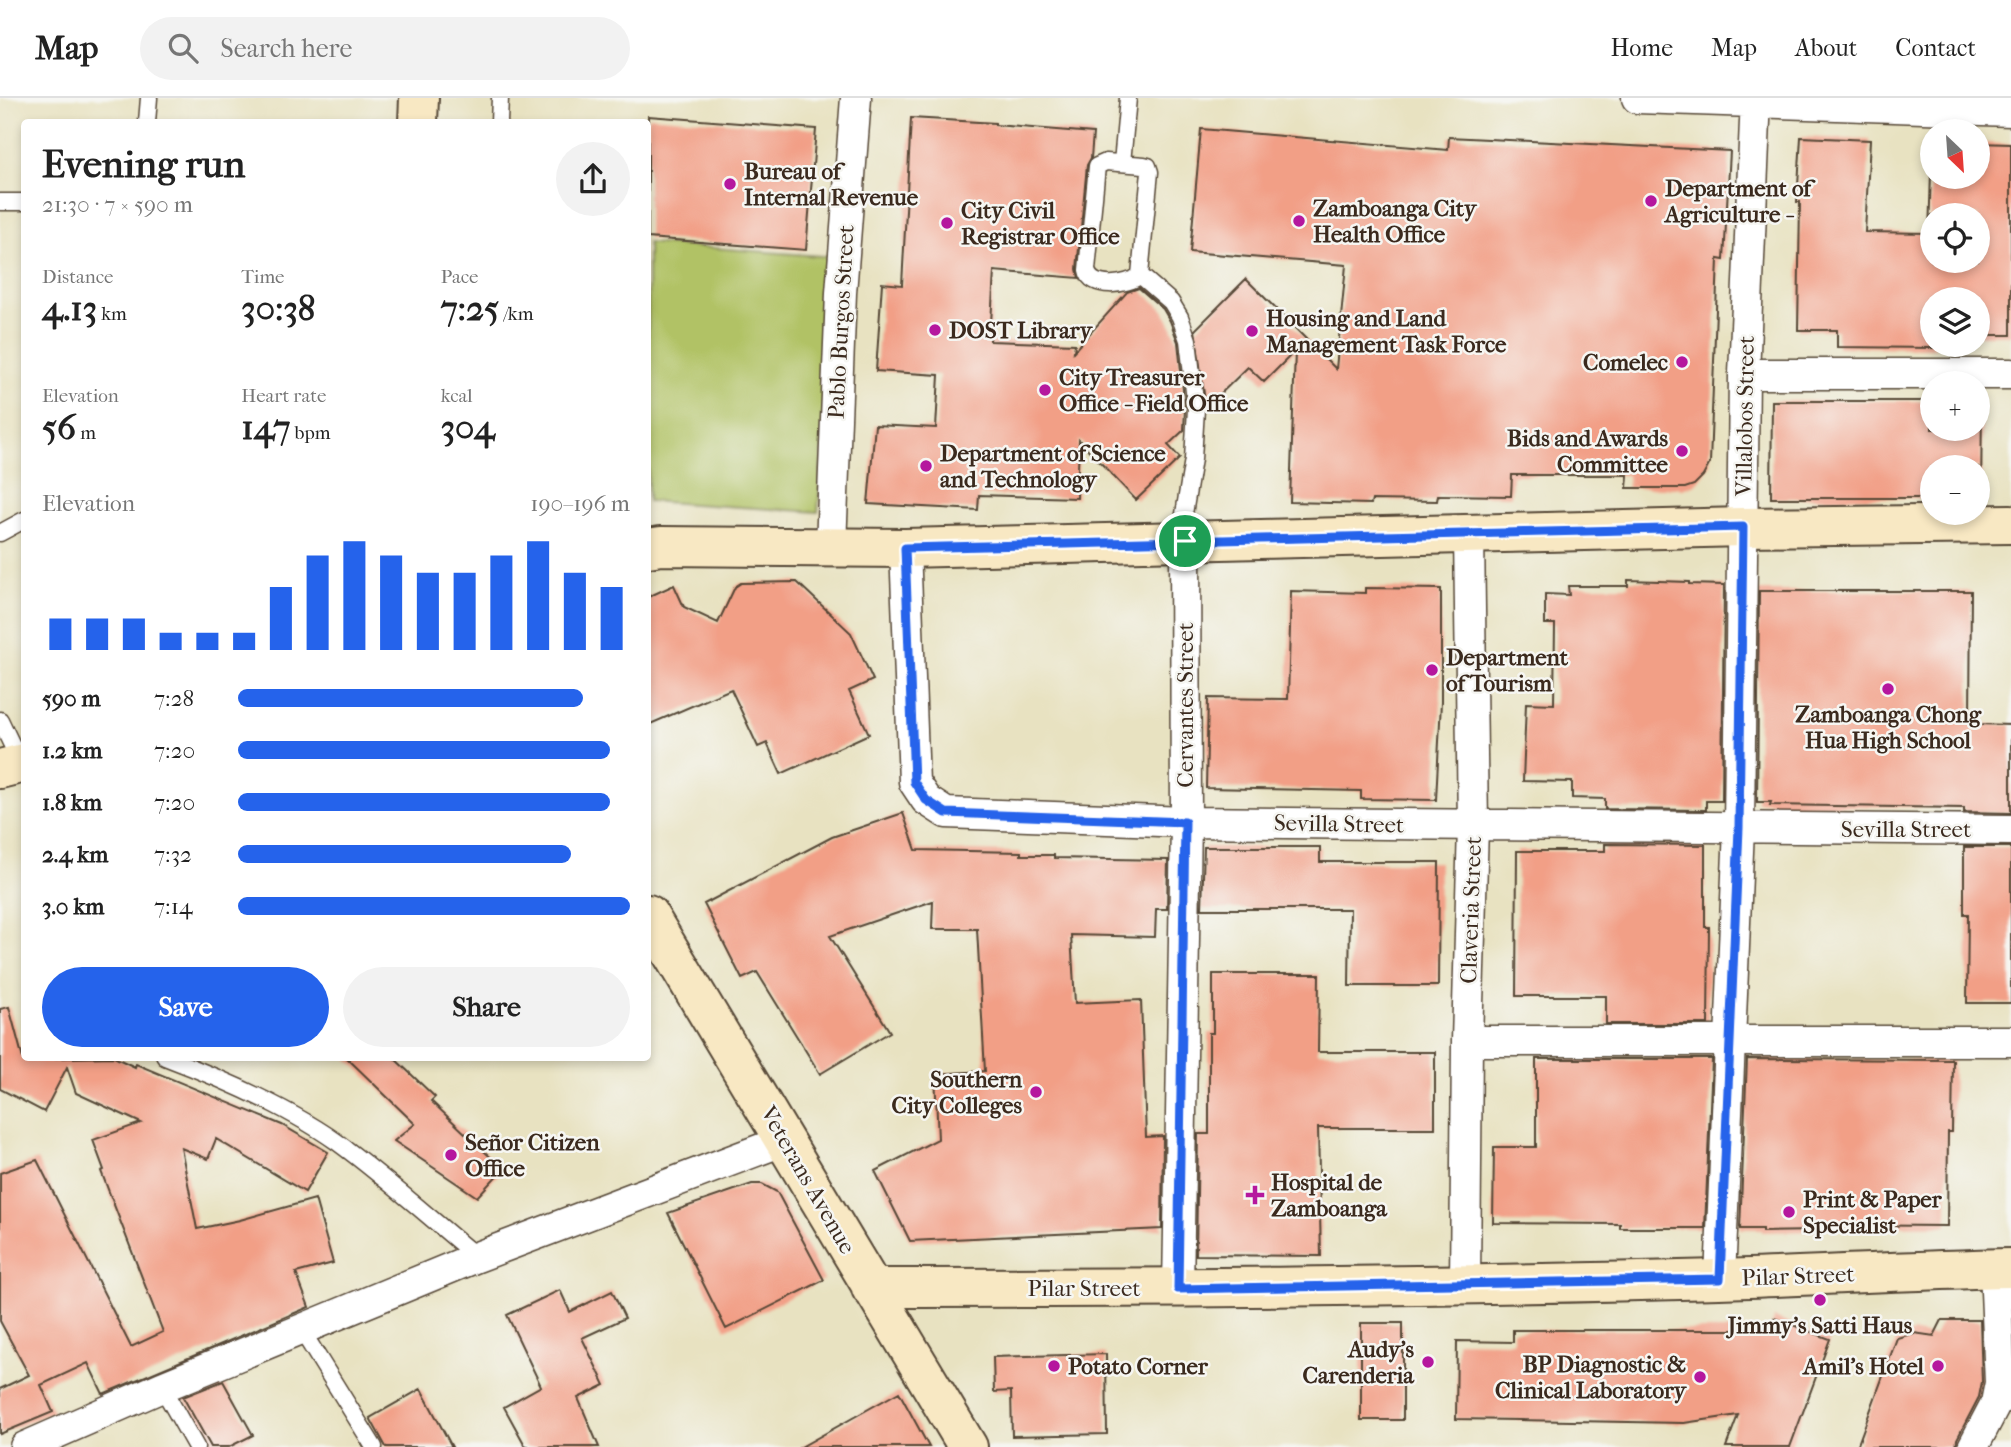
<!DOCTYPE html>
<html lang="en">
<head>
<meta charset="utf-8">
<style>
  body { margin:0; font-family:"IM FELL French Canon",serif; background:#f2f2f2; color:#222; height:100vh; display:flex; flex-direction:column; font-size:26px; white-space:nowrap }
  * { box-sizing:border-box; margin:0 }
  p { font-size:23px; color:#767676 }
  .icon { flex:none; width:38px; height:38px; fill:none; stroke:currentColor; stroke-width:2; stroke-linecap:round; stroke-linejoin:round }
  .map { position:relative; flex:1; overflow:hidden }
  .side { position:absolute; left:21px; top:21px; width:630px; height:942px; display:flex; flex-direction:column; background:#fff; border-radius:7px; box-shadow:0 4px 10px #0003 }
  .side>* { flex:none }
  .needle { width:46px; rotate:155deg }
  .tools { position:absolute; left:1920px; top:21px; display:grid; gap:14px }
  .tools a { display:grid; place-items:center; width:70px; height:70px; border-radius:50%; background:#fff; box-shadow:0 4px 10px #0003; font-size:35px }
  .pin { position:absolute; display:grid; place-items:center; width:60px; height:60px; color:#fff; margin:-30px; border:4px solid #fff; border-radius:50%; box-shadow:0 2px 7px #0007 }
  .round { display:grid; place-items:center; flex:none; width:74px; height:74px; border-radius:37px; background:#f2f2f2 }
  .head { display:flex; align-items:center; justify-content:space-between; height:119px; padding:0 21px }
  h1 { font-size:38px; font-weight:700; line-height:52px }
  .metrics { display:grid; grid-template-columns:repeat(3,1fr); gap:10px; height:119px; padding:7px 21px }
  .metrics div { display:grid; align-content:center }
  .metrics b { font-size:35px; font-weight:700 }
  .metrics small { font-size:19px; font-weight:400 }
  .metrics p { font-size:19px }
  .chart { height:196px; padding:14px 21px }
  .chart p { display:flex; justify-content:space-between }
  .chart svg { width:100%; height:126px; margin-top:7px; stroke:#2563eb; stroke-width:6 }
  .primary-button { display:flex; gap:14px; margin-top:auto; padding:14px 21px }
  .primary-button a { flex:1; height:80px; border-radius:42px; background:#2563eb; color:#fff; font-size:28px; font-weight:700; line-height:80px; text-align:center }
  .primary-button a+a { background:#f2f2f2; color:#222 }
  ul { padding:0 21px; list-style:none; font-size:23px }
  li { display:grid; grid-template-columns:112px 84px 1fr; align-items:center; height:52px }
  li i { height:18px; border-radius:9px; background:#2563eb }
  header { display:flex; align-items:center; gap:42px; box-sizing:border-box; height:98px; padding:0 35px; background:#fff; border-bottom:2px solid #e0e0e0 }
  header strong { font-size:33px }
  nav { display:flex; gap:38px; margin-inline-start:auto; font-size:24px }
  .search { width:490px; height:63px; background:#f2f2f2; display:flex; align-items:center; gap:18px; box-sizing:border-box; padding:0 24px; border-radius:38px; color:#767676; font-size:26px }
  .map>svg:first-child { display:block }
  .green { fill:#b1c265; stroke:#767642; stroke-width:2 }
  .building { fill:#f29f86; fill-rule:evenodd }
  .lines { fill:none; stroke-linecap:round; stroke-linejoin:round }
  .lane-casing { stroke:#554636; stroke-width:19 }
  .street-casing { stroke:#554636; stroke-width:33 }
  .secondary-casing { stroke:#554636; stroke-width:42 }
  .lane { stroke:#fff; stroke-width:16 }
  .street { stroke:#fff; stroke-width:30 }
  .secondary { stroke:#f8e8c3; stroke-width:38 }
  .route-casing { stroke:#fff; stroke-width:14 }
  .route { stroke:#2563eb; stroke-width:9 }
  .poi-dot { fill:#b5179e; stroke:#f6f6f2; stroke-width:2.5 }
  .labels { text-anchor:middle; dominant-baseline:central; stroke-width:5; stroke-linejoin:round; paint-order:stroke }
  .poi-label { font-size:23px; font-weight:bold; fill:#3b2a1e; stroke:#f6f6f2; text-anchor:start }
  .street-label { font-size:23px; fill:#3b2a1e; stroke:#f6f6f2 }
</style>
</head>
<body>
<header>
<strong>Map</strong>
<div class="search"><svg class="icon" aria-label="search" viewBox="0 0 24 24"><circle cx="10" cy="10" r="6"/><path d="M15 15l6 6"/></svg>Search here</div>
<nav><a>Home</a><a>Map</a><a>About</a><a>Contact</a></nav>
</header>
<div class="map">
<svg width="2011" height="1349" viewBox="0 0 2011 1349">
  <rect width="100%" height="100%" fill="#f6f6f2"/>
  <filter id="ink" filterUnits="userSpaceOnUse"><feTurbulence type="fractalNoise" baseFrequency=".0143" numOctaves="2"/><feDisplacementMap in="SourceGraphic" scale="14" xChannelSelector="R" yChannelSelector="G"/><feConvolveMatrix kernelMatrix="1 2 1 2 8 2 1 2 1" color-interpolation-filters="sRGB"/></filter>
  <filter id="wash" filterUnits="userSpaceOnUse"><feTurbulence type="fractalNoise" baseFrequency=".00686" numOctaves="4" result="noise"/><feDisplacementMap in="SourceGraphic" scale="28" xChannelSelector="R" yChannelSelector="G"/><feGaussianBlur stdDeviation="1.57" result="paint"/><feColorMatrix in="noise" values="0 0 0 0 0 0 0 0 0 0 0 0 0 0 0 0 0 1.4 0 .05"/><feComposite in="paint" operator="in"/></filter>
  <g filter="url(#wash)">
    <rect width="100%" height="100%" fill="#e8e2c1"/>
    <path class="green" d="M648 145 834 159 818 414 648 403Z"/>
    <g id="blocks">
      <path class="building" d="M648 18 816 31 806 152 648 140Z
        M911 20 995 25V27L1093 35 1091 60 1087 67 1077 171 1079 180 994 173 990 243 1075 246 1074 253 1127 194 1139 190 1163 211 1170 223 1178 244 1185 311 1184 332 1168 347 1180 360 1136 402 1079 342 1077 400 979 397 978 412 868 406 875 327 936 330 939 277 876 273 882 185 902 187Z
        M1201 31 1448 52 1449 39 1730 53 1724 162 1718 161 1710 365 1703 378 1694 387 1685 390H1627L1628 377H1512L1511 398 1438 397 1437 403 1372 402 1371 406 1290 404 1295 253 1264 284 1248 269 1206 310 1195 232 1246 181 1336 271 1346 167 1190 154Z
        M1801 39 1870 42 1865 134 1929 135 1932 44V79H1978V45L2011 46V237H1978V201H1932V247H1935V250L1837 249V232H1798L1800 104H1797ZM1932 117H1978V163H1932Z
        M1772 303H1932V331H1978V303H1982L1981 400H1978V369H1932V400H1771Z
        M1628 482 1689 484V486L1724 487 1722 703H1706V712L1605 711V701L1572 700V684L1523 683 1526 605 1554 606 1555 526H1545V496L1569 497 1568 488H1628Z
        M797 484 851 535 873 582 849 593 869 636 781 676 767 645 758 649 731 591 648 627V499L674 487 684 509 718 525 735 489 741 485Z
        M1365 490 1441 491V604L1436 702 1361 701V693L1206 690 1208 600 1288 601 1291 493 1365 495Z
        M1759 493H1971L1970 620H1976V626L2011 627V715L1964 714V710L1770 707 1771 704H1757Z
        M903 715 916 752 1021 754V757H1054V760L1168 762 1167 811H1156L1155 839 1071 837 1075 905 1141 902 1146 1039 1163 1038 1162 1131 910 1143 875 1073 938 1041 935 976 985 973 977 831H932L933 803 830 838 890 934 820 976 757 874 742 881 704 806 832 739Z
        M1605 746 1705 747V829H1709L1708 926H1606V898H1516L1517 753H1605Z
        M1204 749H1320V764H1439L1438 888H1349L1350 811H1202Z
        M1964 749H2011V905H1967L1968 816H1964Z
        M1213 876H1319L1318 954H1435V1030H1318L1321 1158 1196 1157 1198 1036H1209V935H1213Z
        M9 909 23 961 114 959 135 969 136 966 282 1027 328 1054 305 1094 216 1041 208 1061 181 1050 197 1131 240 1122 315 1101 333 1165 296 1175 309 1209 103 1296 88 1265 41 1287 53 1314 0 1336V1291L29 1277 0 1223V1075L37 1062 131 1249 163 1234 101 1073 104 1072 93 1042 141 1025 76 995 67 969 44 1014 0 991V911Z
        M346 959H393L435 999 431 1003 503 1071 477 1099 394 1043 415 1026Z
        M1536 961H1712L1705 1130H1620V1126L1493 1125 1494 1049H1536Z
        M1747 961 1953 962 1952 1034H1948L1947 1128 1817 1127V1133L1762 1134V1131H1740Z
        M752 1086H762L777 1094 824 1182 726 1231 668 1115Z
        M560 1192 570 1214 612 1193 625 1220 582 1240 605 1287 578 1300 599 1349H526L504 1309 541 1288 507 1217Z
        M1774 1220 1830 1241 1790 1349H1726L1738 1317 1684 1325 1456 1321 1457 1243 1513 1244V1232H1770Z
        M1942 1222H1980L1982 1284 1979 1299 1957 1341 1956 1349H1857L1897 1240 1914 1235 1934 1238Z
        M1361 1225H1403V1322H1361Z
        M1106 1256 1107 1336 1012 1338 1011 1293 994 1294 993 1259Z
        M223 1283 253 1337 229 1349H211L183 1299Z
        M421 1291 452 1349H386L370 1320Z
        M899 1294 929 1349H801Z"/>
    </g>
  </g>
  <g filter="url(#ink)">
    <use href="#blocks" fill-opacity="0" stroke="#554636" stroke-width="2"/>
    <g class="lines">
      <defs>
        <path id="lane" d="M147 24 149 0
          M499 24 500 0
          M1106 64 1144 67 1148 68 1150 74 1140 177C1128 188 1090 192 1087 172L1097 68Z
          M1122 65 1128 0
          M0 104H24
          M1140 177 1171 204 1180 219 1188 242 1196 311 1193 361 1184 416 1185 443
          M0 435 24 422
          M0 622 21 666
          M165 959C223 981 286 1008 337 1044 385 1079 431 1121 477 1159
          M302 1233 374 1349
          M162 1289 196 1349"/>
        <path id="street" d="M1637 0 2011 13
          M1744 276H2011
          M831 448 841 195 856 0
          M905 450 914 684 926 702 946 715 1186 724 2011 732
          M1467 943H2011
          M1720 1181 1739 730 1744 276 1756 0
          M1465 1186 1467 943 1473 728 1469 437
          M1178 1190 1186 724 1185 443
          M25 1349 162 1289 477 1159 785 1042
          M1973 1349 1996 1305 2000 1285 1995 1170"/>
        <path id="secondary" d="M418 24 419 0
          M648 450 661 448 905 450 1743 429 2011 426
          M0 671 24 665
          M648 816 968 1349
          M871 1190C1153 1190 1436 1189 1719 1181 1816 1178 1914 1172 2011 1170"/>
      </defs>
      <use href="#lane" class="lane-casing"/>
      <use href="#street" class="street-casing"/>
      <use href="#secondary" class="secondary-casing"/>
      <use href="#lane" class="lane"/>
      <use href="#street" class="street"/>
      <use href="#secondary" class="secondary"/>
    </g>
  </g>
  <g class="lines" filter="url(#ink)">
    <defs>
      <path id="route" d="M1743 429 1739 730 1720 1181 1178 1191 1185 724 946 715 926 702 914 684 905 450Z"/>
    </defs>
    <use href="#route" class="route-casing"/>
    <use href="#route" class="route"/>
  </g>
  <g class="poi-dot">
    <circle cx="730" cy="86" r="7"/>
    <circle cx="1651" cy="103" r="7"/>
    <circle cx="1299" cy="123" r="7"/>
    <circle cx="947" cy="125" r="7"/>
    <circle cx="935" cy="232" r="7"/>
    <circle cx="1252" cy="233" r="7"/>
    <circle cx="1682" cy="264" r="7"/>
    <circle cx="1045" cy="292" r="7"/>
    <circle cx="1682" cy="353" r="7"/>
    <circle cx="926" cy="368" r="7"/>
    <circle cx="1432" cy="572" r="7"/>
    <circle cx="1888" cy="591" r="7"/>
    <circle cx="1036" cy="994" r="7"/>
    <circle cx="451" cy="1057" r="7"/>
    <path d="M1251.5 1086.5h7v7h7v7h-7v7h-7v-7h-7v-7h7z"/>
    <circle cx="1789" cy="1114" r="7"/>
    <circle cx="1820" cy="1202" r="7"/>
    <circle cx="1428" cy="1264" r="7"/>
    <circle cx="1054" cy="1268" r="7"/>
    <circle cx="1938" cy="1268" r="7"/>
    <circle cx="1700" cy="1279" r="7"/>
  </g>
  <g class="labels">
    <g class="poi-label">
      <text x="744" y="73">Bureau of<tspan x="744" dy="26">Internal Revenue</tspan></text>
      <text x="1665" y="90">Department of<tspan x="1665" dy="26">Agriculture -</tspan></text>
      <text x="1313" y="110">Zamboanga City<tspan x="1313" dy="26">Health Office</tspan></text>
      <text x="961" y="112">City Civil<tspan x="961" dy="26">Registrar Office</tspan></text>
      <text x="1266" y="220">Housing and Land<tspan x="1266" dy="26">Management Task Force</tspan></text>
      <text x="949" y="232">DOST Library</text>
      <text x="1668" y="264" text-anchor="end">Comelec</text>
      <text x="1059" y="279">City Treasurer<tspan x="1059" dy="26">Office - Field Office</tspan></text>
      <text x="1668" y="340" text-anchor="end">Bids and Awards<tspan x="1668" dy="26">Committee</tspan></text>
      <text x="940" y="355">Department of Science<tspan x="940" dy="26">and Technology</tspan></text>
      <text x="1446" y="559">Department<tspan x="1446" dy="26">of Tourism</tspan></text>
      <text x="1888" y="616" text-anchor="middle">Zamboanga Chong<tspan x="1888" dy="26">Hua High School</tspan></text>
      <text x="1022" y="981" text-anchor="end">Southern<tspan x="1022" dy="26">City Colleges</tspan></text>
      <text x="465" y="1044">Señor Citizen<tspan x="465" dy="26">Office</tspan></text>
      <text x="1271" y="1084">Hospital de<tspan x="1271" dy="26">Zamboanga</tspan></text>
      <text x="1803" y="1101">Print &amp; Paper<tspan x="1803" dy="26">Specialist</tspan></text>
      <text x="1820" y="1227" text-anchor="middle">Jimmy’s Satti Haus</text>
      <text x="1414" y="1251" text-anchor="end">Audy's<tspan x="1414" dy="26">Carenderia</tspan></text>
      <text x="1686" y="1266" text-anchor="end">BP Diagnostic &amp;<tspan x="1686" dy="26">Clinical Laboratory</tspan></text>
      <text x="1068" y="1268">Potato Corner</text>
      <text x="1924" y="1268" text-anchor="end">Amil's Hotel</text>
    </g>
    <g class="street-label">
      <text transform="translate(841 224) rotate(-87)">Pablo Burgos Street</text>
      <text transform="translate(1745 318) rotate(-89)">Villalobos Street</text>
      <text transform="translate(1185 607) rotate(-90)">Cervantes Street</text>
      <text transform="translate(1339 726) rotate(1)">Sevilla Street</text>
      <text x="1906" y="731">Sevilla Street</text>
      <text transform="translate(1471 812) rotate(-88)">Claveria Street</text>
      <text transform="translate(808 1082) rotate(60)">Veterans Avenue</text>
      <text transform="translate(1798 1178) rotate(-2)">Pilar Street</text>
      <text x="1084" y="1190">Pilar Street</text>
    </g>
  </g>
</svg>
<div class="tools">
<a><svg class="needle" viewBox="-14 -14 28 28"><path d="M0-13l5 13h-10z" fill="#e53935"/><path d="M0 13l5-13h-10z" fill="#767676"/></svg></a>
<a><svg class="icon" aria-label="locate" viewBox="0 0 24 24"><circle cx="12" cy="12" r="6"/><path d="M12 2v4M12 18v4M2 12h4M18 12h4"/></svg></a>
<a><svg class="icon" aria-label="layers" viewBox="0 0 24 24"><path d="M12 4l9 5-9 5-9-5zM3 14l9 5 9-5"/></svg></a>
<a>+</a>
<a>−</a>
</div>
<div class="pin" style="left:1185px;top:443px;background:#1e9e55"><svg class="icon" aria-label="arrive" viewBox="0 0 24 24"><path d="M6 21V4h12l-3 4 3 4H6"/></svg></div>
<section class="side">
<div class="head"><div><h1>Evening run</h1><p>21:30 · 7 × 590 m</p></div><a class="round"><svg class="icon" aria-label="share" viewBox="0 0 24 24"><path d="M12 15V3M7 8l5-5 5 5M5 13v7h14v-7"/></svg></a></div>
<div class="metrics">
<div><p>Distance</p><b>4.13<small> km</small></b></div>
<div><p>Time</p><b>30:38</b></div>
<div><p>Pace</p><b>7:25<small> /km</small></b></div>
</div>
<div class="metrics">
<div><p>Elevation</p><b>56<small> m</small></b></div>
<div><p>Heart rate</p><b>147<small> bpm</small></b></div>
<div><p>kcal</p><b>304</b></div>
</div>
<div class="chart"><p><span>Elevation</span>190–196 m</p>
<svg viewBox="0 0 160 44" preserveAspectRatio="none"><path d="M5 44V33M15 44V33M25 44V33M35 44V38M45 44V38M55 44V38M65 44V22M75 44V11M85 44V6M95 44V11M105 44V17M115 44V17M125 44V11M135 44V6M145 44V17M155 44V22"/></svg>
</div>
<ul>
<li><b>590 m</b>7:28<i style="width:88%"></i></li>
<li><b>1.2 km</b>7:20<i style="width:95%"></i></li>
<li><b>1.8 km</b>7:20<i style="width:95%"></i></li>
<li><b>2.4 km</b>7:32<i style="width:85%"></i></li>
<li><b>3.0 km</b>7:14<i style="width:100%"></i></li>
</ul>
<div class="primary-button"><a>Save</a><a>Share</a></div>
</section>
</div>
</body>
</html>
